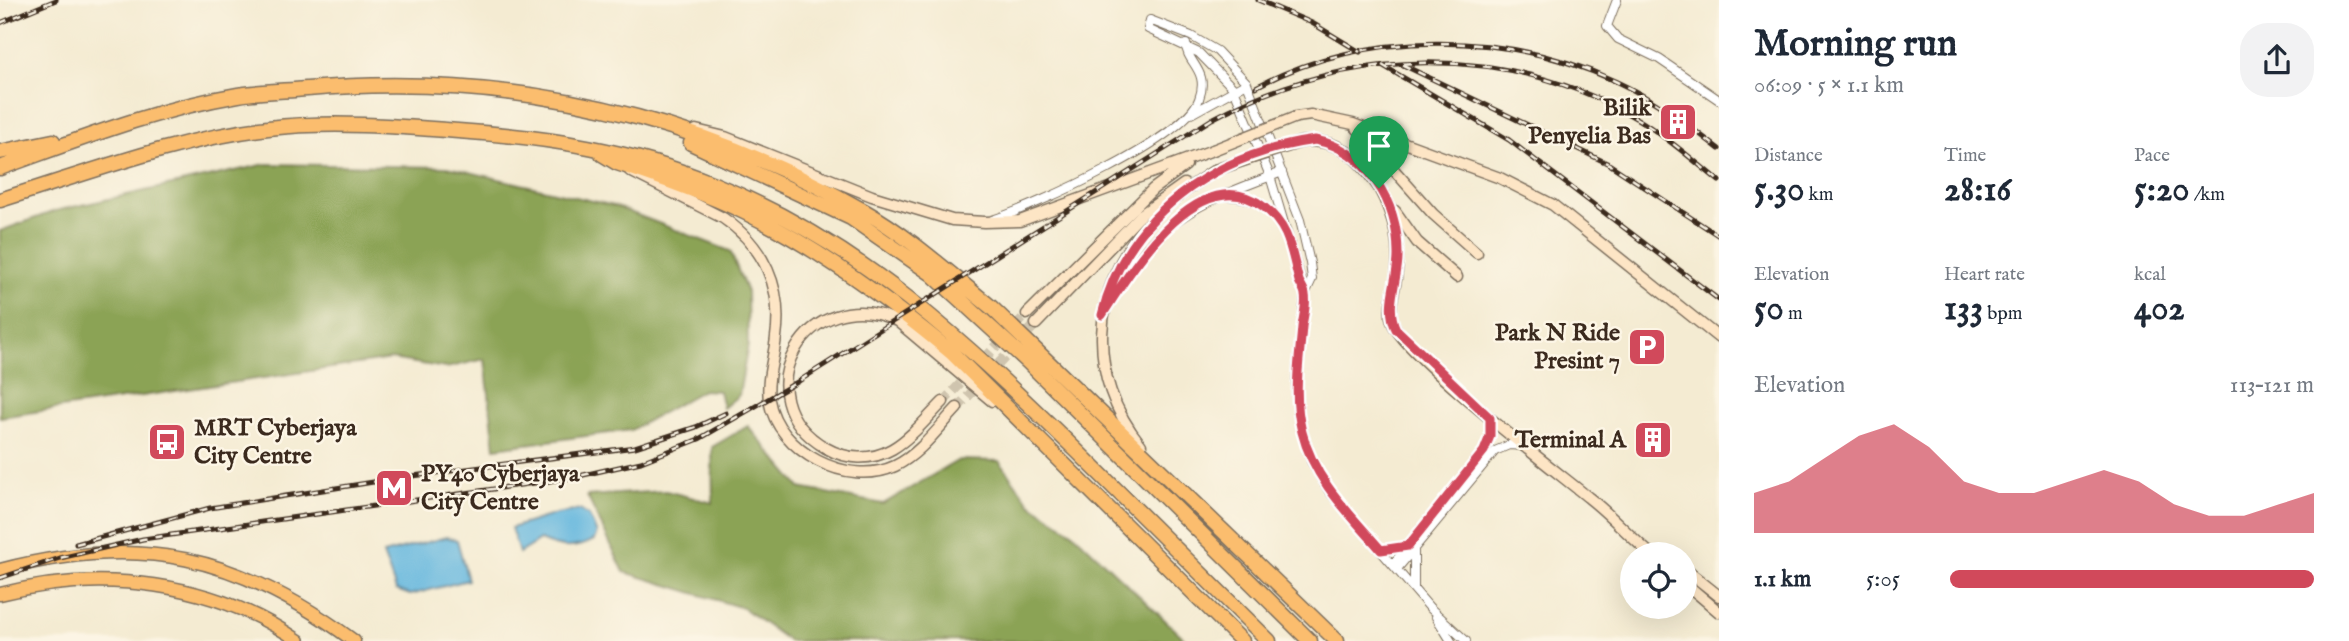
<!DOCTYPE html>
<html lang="en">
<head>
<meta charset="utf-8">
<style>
  body { margin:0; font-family:"IM FELL English",serif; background:#f2f2f3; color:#1f2937; height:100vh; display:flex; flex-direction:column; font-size:26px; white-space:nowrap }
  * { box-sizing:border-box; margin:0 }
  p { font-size:23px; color:#747a83 }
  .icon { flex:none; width:38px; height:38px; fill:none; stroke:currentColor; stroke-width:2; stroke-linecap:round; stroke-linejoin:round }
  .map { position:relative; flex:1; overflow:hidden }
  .details { display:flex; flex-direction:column; background:#fff; width:630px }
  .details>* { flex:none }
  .tools { position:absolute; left:1620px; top:542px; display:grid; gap:14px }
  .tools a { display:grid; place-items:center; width:77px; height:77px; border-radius:50%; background:#fff; box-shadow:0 7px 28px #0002; font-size:35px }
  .pin { position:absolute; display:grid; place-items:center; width:60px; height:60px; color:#fff; margin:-72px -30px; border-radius:50% 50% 50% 0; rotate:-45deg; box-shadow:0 0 7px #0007 }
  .pin .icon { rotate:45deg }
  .round { display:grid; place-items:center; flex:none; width:74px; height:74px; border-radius:28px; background:#f2f2f3 }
  .headline { display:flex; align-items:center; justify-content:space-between; height:119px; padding:0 35px }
  h1 { font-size:38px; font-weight:700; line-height:52px }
  .stats { display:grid; grid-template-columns:repeat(3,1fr); gap:10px; height:119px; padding:7px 35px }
  .stats div { display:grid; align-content:center }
  .stats b { font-size:35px; font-weight:700 }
  .stats small { font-size:19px; font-weight:400 }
  .stats p { font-size:19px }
  .chart { height:196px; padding:14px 35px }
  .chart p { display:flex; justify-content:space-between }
  .chart svg { width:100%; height:126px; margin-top:7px; fill:#d1495b; opacity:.7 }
  ul { padding:0 35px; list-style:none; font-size:23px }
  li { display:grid; grid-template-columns:112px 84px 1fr; align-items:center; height:52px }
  li i { height:18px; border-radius:9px; background:#d1495b }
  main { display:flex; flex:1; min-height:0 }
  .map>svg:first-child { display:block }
  .forest { fill:#8ba354; stroke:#636639; stroke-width:2 }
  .water { fill:#62b6de; stroke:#4e707e; stroke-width:2 }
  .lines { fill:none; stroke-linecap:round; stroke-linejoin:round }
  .secondary-tunnel { stroke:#cfc4ae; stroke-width:10; stroke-dasharray:10 5; stroke-linecap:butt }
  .street-casing { stroke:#7c6e5d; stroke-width:10 }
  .secondary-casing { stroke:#7c6e5d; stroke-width:13 }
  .primary-casing { stroke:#7c6e5d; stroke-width:15 }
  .highway-casing { stroke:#7c6e5d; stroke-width:17 }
  .street { stroke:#fff; stroke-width:8 }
  .secondary { stroke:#fde5c5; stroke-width:10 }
  .primary { stroke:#fbbd6e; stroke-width:12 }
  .highway { stroke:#fbbd6e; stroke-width:14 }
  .rail-casing { stroke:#3b2a1e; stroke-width:5 }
  .rail { stroke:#fcf5e5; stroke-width:2.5; stroke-dasharray:8; stroke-linecap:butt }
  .secondary-bridge-casing { stroke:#7c6e5d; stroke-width:13; stroke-linecap:butt }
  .secondary-bridge { stroke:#fde5c5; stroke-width:10 }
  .route-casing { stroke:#fff; stroke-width:14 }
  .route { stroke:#d1495b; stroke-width:9 }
  .labels { text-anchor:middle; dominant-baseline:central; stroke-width:5; stroke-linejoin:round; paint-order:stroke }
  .poi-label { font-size:24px; font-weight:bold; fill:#3b2a1e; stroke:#fcf5e5; text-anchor:end }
</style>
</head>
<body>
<main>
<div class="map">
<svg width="1719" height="641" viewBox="0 0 1719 641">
  <rect width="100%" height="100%" fill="#fcf5e5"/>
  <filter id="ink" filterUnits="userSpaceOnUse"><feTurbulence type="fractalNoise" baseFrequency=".0143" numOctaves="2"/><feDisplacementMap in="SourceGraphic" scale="14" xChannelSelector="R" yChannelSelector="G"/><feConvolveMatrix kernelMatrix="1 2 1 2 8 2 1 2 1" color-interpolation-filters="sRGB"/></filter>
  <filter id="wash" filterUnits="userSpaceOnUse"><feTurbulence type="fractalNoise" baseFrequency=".00686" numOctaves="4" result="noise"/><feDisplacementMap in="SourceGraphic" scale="28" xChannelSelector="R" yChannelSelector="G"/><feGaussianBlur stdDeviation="1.57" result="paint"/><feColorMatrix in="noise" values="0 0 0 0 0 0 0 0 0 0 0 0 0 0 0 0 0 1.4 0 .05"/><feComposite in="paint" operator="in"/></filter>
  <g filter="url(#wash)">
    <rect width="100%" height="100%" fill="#f4ebd2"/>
    <path class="forest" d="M266 164 448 167 614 206 730 251 747 292 748 345 739 395 723 408 719 391 703 390 631 430 495 448 485 359 446 368 391 359 0 417V231L55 211Z
      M748 426 800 488 883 504 959 460 999 461 1030 503 1072 532 1187 641H789L743 608 624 572 587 496 666 491 713 503 712 447Z"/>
    <path class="water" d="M580 510 589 516 597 533 594 540C574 550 560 549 540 540L519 553 511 528 556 514Z
      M446 537 457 540 468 580 410 595 396 590 383 554Z"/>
  </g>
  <g filter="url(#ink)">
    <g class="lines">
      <path class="secondary-tunnel" d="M943 402 1027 314
        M957 408 1036 324"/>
      <defs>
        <path id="street" d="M1617 0 1607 26 1618 39 1659 59 1719 100
          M1191 114 1247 83
          M1225 196C1248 196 1269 205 1282 225
          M992 220C1035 206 1184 140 1199 99 1210 70 1186 63 1186 44
          M1305 294 1270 176 1234 89 1199 53 1148 29 1150 20 1191 36 1217 51 1247 83 1300 220 1310 263 1312 279 1305 294 1296 382 1298 415 1311 461 1329 491 1430 608 1466 641
          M1108 307C1119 290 1128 272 1140 256 1176 209 1229 192 1282 172
          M1381 550 1408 546
          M1393 564 1484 451 1490 436V418
          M1397 569 1495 451 1509 445 1523 446
          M1414 588V549
          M1436 617 1451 641"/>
        <path id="secondary" d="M1296 117 1311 115 1353 124 1500 178 1553 205 1719 338
          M1355 126 1433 214 1477 253
          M696 130 725 137 872 196 952 220 984 222 1020 221 1213 150
          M1301 142C1342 137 1361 161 1382 192
          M630 171 723 218C764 246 783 288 776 337 774 358 766 379 769 400 778 452 848 488 895 466 920 454 939 427 957 408
          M1379 188C1395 218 1401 245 1396 279 1394 292 1388 309 1392 321 1401 353 1556 471 1589 498 1611 515 1630 537 1652 555
          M1395 211 1417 242 1457 277
          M1027 314 1153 189 1186 165
          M1036 324 1142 214 1184 184
          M943 402C928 417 911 438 892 449 871 461 847 460 826 448 738 397 808 279 897 321L992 401
          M1141 445C1086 378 1090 288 1148 223 1167 202 1192 186 1215 170
          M1685 569 1719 596
          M1685 583 1719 612"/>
        <path id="primary" d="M0 570C140 533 238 555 354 641
          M0 594C101 568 212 581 299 641"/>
        <path id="highway" d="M691 143 851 218 932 274 1027 361 1310 641
          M0 152 53 141
          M602 154 617 163C651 174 685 186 718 200 802 236 881 294 951 352L1242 641
          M0 168C78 140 156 109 238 95 261 91 285 91 307 89 505 72 691 113 864 211 910 237 950 274 991 307L1337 641
          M0 200C88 173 176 139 268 128 331 121 395 126 458 131 546 137 632 150 714 184 862 244 965 342 1077 451 1141 514 1205 578 1269 641"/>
      </defs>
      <use href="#street" class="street-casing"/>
      <use href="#secondary" class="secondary-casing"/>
      <use href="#primary" class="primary-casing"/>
      <use href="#highway" class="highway-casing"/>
      <use href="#street" class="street"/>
      <use href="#secondary" class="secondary"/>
      <use href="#primary" class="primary"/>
      <use href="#highway" class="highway"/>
      <defs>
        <path id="rail" d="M1258 0 1312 23 1360 52
          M0 23 56 0
          M1382 65 1509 140 1719 300
          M1403 65 1609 164 1719 236
          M1256 87C1365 29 1506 30 1617 82 1654 99 1687 124 1719 149
          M76 544 210 508 405 477 635 447 696 427 726 413
          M0 578 60 558 143 539 570 478 641 462 699 439 799 381 1212 119C1345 47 1506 41 1639 120 1667 137 1693 160 1719 181"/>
      </defs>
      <use href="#rail" class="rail-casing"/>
      <use href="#rail" class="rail"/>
      <defs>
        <path id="secondary-bridge" d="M1213 150 1296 117
          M1215 170 1301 142"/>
      </defs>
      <use href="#secondary-bridge" class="secondary-bridge-casing"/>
      <use href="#secondary-bridge" class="secondary-bridge"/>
    </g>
  </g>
  <g class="lines" filter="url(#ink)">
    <defs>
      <path id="route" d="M1315 140C1367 150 1398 202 1398 254 1399 278 1384 306 1396 329L1490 418V436L1484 451 1408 546 1381 550C1349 513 1314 480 1302 432 1293 396 1299 363 1302 327 1303 317 1307 305 1305 295 1305 290 1301 286 1299 281 1291 251 1290 227 1264 207 1199 157 1130 272 1102 315 1126 214 1216 154 1315 140Z"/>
    </defs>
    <use href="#route" class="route-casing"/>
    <use href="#route" class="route"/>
  </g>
  <defs>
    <symbol id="building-square" viewBox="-11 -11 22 22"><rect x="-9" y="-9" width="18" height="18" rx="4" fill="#d1495b" stroke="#fcf5e5"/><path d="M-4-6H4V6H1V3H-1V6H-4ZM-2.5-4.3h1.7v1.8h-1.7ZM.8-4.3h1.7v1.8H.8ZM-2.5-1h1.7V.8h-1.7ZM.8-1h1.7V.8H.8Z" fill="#fff"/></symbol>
    <symbol id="parking-square" viewBox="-11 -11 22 22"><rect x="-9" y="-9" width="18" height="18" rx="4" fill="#d1495b" stroke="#fcf5e5"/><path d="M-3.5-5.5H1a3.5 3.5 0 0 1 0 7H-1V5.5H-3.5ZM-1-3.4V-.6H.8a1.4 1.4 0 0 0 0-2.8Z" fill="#fff"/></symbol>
    <symbol id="bus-square" viewBox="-11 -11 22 22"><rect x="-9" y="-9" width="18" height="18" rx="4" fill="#d1495b" stroke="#fcf5e5"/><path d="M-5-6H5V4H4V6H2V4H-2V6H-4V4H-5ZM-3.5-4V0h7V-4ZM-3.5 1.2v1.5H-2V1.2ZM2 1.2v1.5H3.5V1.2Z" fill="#fff"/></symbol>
    <symbol id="metro-square" viewBox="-11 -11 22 22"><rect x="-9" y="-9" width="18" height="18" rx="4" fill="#d1495b" stroke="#fcf5e5"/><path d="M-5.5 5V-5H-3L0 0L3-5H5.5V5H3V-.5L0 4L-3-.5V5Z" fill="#fff"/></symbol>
  </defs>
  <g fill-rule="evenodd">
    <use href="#building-square" x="1656" y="100" width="44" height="44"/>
    <use href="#parking-square" x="1625" y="325" width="44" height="44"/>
    <use href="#building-square" x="1631" y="418" width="44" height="44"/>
    <use href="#bus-square" x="145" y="420" width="44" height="44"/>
    <use href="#metro-square" x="372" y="466" width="44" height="44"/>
  </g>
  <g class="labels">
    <g class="poi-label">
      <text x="1651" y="108">Bilik<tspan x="1651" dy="28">Penyelia Bas</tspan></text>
      <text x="1620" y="333">Park N Ride<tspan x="1620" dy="28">Presint 7</tspan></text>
      <text x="194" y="428" text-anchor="start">MRT Cyberjaya<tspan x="194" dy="28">City Centre</tspan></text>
      <text x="1626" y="440">Terminal A</text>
      <text x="421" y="474" text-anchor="start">PY40 Cyberjaya<tspan x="421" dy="28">City Centre</tspan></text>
    </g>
  </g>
</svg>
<div class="tools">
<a><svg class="icon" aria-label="locate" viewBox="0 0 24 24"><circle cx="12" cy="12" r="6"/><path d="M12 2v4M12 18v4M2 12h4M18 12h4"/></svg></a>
</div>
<div class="pin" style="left:1379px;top:188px;background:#1e9e55"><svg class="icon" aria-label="arrive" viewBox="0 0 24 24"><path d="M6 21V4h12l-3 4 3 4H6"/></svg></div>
</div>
<section class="details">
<div class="headline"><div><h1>Morning run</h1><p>06:09 · 5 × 1.1 km</p></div><a class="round"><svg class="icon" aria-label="share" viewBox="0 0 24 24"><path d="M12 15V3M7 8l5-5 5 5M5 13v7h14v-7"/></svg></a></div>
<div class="stats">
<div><p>Distance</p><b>5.30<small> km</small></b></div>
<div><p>Time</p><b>28:16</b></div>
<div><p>Pace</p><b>5:20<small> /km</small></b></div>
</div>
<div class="stats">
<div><p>Elevation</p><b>50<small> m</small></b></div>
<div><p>Heart rate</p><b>133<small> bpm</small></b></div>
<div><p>kcal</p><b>402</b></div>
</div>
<div class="chart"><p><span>Elevation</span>113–121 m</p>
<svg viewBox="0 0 160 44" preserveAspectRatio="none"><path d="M0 44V30L10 26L20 18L30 10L40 6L50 14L60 26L70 30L80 30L90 26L100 22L110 26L120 34L130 38L140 38L150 34L160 30V44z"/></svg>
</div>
<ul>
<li><b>1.1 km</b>5:05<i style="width:100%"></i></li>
</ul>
</section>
</main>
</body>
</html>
